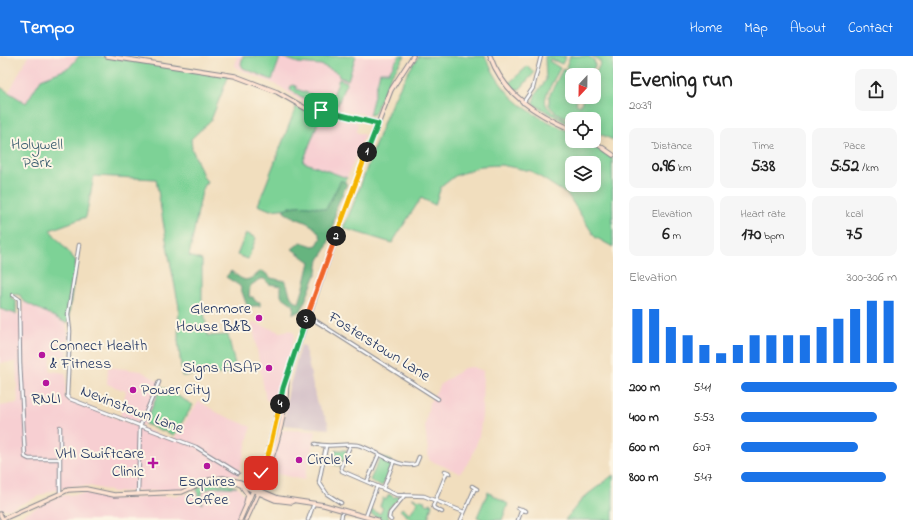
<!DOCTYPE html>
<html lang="en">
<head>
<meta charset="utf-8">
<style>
  body { margin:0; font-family:"Indie Flower",sans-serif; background:#f6f6f6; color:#222; height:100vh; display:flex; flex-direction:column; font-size:15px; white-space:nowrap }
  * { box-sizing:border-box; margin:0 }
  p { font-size:13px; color:#767676 }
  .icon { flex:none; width:22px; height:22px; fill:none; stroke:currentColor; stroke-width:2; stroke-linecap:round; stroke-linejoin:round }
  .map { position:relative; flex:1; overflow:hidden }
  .sheet { display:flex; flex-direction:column; background:#fff; width:300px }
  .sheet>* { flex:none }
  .needle { width:26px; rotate:202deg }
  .buttons { position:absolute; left:565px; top:12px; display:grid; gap:8px }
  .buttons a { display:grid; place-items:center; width:36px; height:36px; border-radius:8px; background:#fff; box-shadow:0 2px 10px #0003; font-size:20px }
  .pin { position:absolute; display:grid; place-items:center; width:34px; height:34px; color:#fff; margin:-17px; border-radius:8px; box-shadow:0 2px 6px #0006 }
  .km { position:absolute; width:20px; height:20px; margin:-10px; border-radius:50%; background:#222; color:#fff; font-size:11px; line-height:20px; text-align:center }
  .round { display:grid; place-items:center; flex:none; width:42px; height:42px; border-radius:8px; background:#f6f6f6 }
  .summary { display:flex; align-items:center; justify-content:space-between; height:68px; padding:0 16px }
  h1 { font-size:22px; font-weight:800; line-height:30px }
  .stats { display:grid; grid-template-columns:repeat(3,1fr); gap:6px; height:68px; padding:4px 16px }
  .stats div { display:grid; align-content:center; border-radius:8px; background:#f6f6f6; text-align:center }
  .stats b { font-size:17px; font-weight:800 }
  .stats small { font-size:11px; font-weight:400 }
  .stats p { font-size:11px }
  .chart { height:112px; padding:8px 16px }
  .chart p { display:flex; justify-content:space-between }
  .chart svg { width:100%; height:72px; margin-top:4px; stroke:#1a73e8; stroke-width:6 }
  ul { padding:0 16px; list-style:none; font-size:13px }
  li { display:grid; grid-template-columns:64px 48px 1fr; align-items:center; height:30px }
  li i { height:10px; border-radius:5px; background:#1a73e8 }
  header { display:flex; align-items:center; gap:24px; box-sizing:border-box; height:56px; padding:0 20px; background:#1a73e8; color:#fff }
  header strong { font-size:19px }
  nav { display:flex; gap:22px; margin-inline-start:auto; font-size:14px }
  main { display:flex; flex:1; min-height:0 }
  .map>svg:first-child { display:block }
  .built { fill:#f7cfd2 }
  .industrial { fill:#d2bdc6 }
  .green { fill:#7dd296; stroke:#4c807a; fill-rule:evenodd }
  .forest { fill:#66b47f; stroke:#40726e }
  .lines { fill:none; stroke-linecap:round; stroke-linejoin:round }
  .street-casing { stroke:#86868e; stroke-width:4.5 }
  .secondary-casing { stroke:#86868e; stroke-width:5.5 }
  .street { stroke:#fff; stroke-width:2.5 }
  .secondary { stroke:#fee3d2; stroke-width:3.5 }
  .split-1-casing { stroke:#fff; stroke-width:8 }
  .split-2-casing { stroke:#fff; stroke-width:8 }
  .split-3-casing { stroke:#fff; stroke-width:8 }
  .split-4-casing { stroke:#fff; stroke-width:8 }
  .split-5-casing { stroke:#fff; stroke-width:8 }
  .split-1 { stroke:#22a559; stroke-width:5 }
  .split-2 { stroke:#f5b400; stroke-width:5 }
  .split-3 { stroke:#f0652b; stroke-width:5 }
  .split-4 { stroke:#22a559; stroke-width:5 }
  .split-5 { stroke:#f5b400; stroke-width:5 }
  .poi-dot { fill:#b5179e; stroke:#fcf5e5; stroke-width:1.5 }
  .labels { text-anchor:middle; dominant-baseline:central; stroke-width:4; stroke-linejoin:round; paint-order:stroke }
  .park-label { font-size:16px; fill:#34586c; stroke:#fcf5e5 }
  .poi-label { font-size:16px; fill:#1b2f5e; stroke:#fcf5e5; text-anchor:end }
  .street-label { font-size:16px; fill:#1b2f5e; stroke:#fcf5e5 }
</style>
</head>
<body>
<header>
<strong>Tempo</strong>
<nav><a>Home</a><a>Map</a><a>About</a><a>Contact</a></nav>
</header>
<main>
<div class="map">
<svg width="613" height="464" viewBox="0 0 613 464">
  <rect width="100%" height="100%" fill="#fcf5e5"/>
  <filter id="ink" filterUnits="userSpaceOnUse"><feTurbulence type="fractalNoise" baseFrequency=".025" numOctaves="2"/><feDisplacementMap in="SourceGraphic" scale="8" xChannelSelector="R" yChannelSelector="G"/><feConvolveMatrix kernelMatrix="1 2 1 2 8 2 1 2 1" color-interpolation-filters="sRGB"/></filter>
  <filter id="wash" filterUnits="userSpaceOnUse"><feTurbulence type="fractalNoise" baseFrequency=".012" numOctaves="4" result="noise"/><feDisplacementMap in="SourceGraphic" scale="16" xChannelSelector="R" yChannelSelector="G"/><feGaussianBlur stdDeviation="0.9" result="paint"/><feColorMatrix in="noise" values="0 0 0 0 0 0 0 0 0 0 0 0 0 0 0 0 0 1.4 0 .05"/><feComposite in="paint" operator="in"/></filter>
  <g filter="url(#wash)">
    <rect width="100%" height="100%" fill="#f1debe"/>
    <path class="built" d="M28 0H79L69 12 41 23 26 47 9 36Z
      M237 0H399L389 16H380L369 59 302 46 279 30 238 13 235 10Z
      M321 59 358 67 356 76 365 79 347 122 303 106Z
      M23 245 66 267 68 280 67 300H51L50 315 66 317 65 342 173 384 199 345 218 357 251 371 238 421 218 417 179 434 114 436 90 430H74L51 435 10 453H0V350L18 347 16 306 0 307V253L16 258H23Z
      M252 266 280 276 290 274 295 278 277 347 266 344Z
      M108 311 141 315 162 327 144 370 120 360 126 335 107 328Z
      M473 311 483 315 482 360 479 381 471 403 460 417 429 404 425 370 429 347 441 328 464 312Z
      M282 374 316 375 304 424 269 416Z
      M222 426 239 432 246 441 236 464H12L59 440 87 437 119 443 180 439 192 437 210 428Z"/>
    <path class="industrial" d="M301 289 305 290 316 345 328 366 329 373 283 369 289 332Z"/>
    <path class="green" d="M79 0H100L229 19 211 64 191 83 192 93 204 122 207 125 202 135 189 200 202 204V245L208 280 228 279 237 317 182 320 178 284 179 251 168 195 156 123 94 120 86 161 50 174 76 205 68 266 66 267 23 245 20 239 12 238 11 242 16 244V258L0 253V31L26 47 41 23 69 12Z
      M243 0H274L280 2 272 24 243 12 241 8Z
      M279 0H356L348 24 339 21 338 17 321 9 298 7Z
      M399 0H405L391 20 374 58 369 59 380 16H389Z
      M419 0H485C506 46 529 57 572 77V85H588L612 102 613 191 595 181 568 139 531 115 501 109 481 110 455 120 441 131 435 149 421 142 392 187 343 172C370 115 381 52 419 0ZM572 107H594V129H572Z
      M545 0H566L562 8 550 3 549 5 560 12C543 46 534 48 572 67V70L533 48 535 39 546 24Z
      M570 0H588L594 4 595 10 590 19H582L584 16 582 15 579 18 566 11Z
      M592 0H613V84L594 75V63C579 63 558 64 549 49V40L563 13 576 19H572V41L577 42 576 48 580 50 584 41H594V21L601 6Z
      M528 10 534 17 520 33H514L509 27Z
      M339 23 347 26 345 31H344L338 49 307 44 290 34 291 30 293 29 297 31 296 33 331 45Z
      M296 51 321 59 303 106 347 122 331 157 299 151 270 154 258 149Z
      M246 177 256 182 248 203 237 199Z
      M161 330 193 349 174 379 145 368Z
      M336 394H347L340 410 332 408V399H335Z
      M383 401 391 405 392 408 383 429 380 430 370 424 380 402Z
      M613 419V464H565L583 442Z
      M217 425 218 428H226L237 431C223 432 217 428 202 436V448L197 435 198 431Z
      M488 436 508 448 502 464H483L477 461Z
      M389 438 395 442 396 440 400 441 387 454 389 464H384L370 458 371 454 380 458 383 452 380 450 383 442 386 444Z
      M412 442 425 445 424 447 429 449 430 447 432 448 428 464H411L400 454 402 452 409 458 418 447Z"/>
    <path class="forest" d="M341 124 347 128 336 152 333 173 326 193 319 204 317 216 301 255 293 258 294 249 281 240V230L269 228 264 223H260L250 230 249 241H253L255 245 260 246V250H247L240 230 226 221 231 215C245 226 246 227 261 215L264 216 271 222 285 225C290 233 288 244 299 247L304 231 310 206 292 193 301 186 313 190 317 189 321 182C314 164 298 166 284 156V153C299 147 312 150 326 153Z"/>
  </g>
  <g filter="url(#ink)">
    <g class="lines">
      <defs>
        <path id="street" d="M523 47 533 32 541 0
          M79 189 68 258 70 275 67 340 70 343 196 391 238 417
          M13 239 19 243 20 307 25 401 29 403H60
          M308 260 438 343
          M60 371V436
          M315 388C331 392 345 387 358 389 374 393 400 414 416 408L419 401
          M350 390 341 411 342 415 397 439 424 440 464 456
          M326 391 319 426 327 438 341 447
          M445 415 450 417
          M367 426 379 398
          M472 430 477 433
          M383 433 394 405
          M138 438 140 370 159 326
          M518 452 526 455
          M442 456 434 452 433 450 447 416
          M366 460 377 430
          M308 464 314 447
          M341 464 342 458
          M391 464 389 462 390 457 405 439
          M461 464 475 432
          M518 464 522 453"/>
        <path id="secondary" d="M107 0 235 20 277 36 305 52 378 67
          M490 0C504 39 536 58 572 74
          M593 85 613 99
          M236 427 275 444 292 446
          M243 432 248 439 246 447
          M0 458 3 464
          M3 463 68 434 86 433 114 439 182 436 209 424 223 422 240 426 278 442 324 449 377 464
          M240 464 267 402 283 332 357 123 391 34 413 0
          M246 464C267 421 286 372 287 324"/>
      </defs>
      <use href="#street" class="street-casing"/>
      <use href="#secondary" class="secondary-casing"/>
      <use href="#street" class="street"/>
      <use href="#secondary" class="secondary"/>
    </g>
  </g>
  <g class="lines" filter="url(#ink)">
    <defs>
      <path id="split-1" d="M321 54 378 68 367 96"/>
      <path id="split-2" d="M336 180 367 96"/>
      <path id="split-3" d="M306 263 336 180"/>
      <path id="split-4" d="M280 348 283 332 306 263"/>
      <path id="split-5" d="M261 417 269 396 280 348"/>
    </defs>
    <use href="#split-1" class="split-1-casing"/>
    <use href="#split-2" class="split-2-casing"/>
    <use href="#split-3" class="split-3-casing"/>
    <use href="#split-4" class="split-4-casing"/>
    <use href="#split-5" class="split-5-casing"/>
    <use href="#split-1" class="split-1"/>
    <use href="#split-2" class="split-2"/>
    <use href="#split-3" class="split-3"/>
    <use href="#split-4" class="split-4"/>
    <use href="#split-5" class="split-5"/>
  </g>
  <g class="poi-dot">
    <circle cx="259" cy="262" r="4"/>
    <circle cx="42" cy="299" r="4"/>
    <circle cx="269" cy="312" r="4"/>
    <circle cx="46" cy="327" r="4"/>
    <circle cx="133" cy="334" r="4"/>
    <circle cx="299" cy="404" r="4"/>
    <path d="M151 401h4v4h4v4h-4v4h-4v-4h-4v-4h4z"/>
    <circle cx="207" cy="410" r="4"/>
  </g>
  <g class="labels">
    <g class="park-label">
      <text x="37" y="89">Holywell<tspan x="37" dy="18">Park</tspan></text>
    </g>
    <g class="poi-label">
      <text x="251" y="253">Glenmore<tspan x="251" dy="18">House B&amp;B</tspan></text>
      <text x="50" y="290" text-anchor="start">Connect Health<tspan x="50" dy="18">&amp; Fitness</tspan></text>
      <text x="261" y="312">Signs ASAP</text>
      <text x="141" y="334" text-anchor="start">Power City</text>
      <text x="46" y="343" text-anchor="middle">RNLI</text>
      <text x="144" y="398">VHI Swiftcare<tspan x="144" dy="18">Clinic</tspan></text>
      <text x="307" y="404" text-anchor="start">Circle K</text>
      <text x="207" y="426" text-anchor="middle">Esquires<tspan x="207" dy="18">Coffee</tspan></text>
    </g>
    <g class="street-label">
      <text transform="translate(379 291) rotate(32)">Fosterstown Lane</text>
      <text transform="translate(132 354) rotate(21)">Nevinstown Lane</text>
    </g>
  </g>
</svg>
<div class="buttons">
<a><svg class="needle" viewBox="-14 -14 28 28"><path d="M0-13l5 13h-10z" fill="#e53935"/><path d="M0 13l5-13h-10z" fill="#767676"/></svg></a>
<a><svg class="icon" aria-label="locate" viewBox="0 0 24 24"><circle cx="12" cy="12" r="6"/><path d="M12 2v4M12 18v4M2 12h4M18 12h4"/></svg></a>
<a><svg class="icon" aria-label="layers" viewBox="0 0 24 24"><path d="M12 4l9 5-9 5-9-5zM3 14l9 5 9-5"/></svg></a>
</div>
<div class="pin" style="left:321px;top:54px;background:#1e9e55"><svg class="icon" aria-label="arrive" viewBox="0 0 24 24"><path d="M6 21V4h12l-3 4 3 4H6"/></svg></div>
<div class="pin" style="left:261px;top:417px;background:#d93025"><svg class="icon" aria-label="check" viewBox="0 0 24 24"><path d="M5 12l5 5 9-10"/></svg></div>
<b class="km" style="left:367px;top:96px">1</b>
<b class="km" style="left:336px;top:180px">2</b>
<b class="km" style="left:306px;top:263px">3</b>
<b class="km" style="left:280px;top:348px">4</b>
</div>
<section class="sheet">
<div class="summary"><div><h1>Evening run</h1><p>20:39</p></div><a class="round"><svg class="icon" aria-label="share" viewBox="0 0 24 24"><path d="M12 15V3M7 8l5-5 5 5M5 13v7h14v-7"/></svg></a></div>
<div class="stats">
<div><p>Distance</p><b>0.96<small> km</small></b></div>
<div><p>Time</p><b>5:38</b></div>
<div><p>Pace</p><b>5:52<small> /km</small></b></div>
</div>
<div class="stats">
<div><p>Elevation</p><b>6<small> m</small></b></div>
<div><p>Heart rate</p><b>170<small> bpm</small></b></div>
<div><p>kcal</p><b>75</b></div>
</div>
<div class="chart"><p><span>Elevation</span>300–306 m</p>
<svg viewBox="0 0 160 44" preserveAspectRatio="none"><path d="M5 44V11M15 44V11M25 44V22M35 44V27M45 44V33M55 44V38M65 44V33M75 44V27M85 44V27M95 44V27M105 44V27M115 44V22M125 44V17M135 44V11M145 44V6M155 44V6"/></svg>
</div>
<ul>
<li><b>200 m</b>5:41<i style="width:100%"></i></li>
<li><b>400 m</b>5:53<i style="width:87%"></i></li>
<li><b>600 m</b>6:07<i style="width:75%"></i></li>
<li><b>800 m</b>5:47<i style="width:93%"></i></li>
</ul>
</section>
</main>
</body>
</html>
